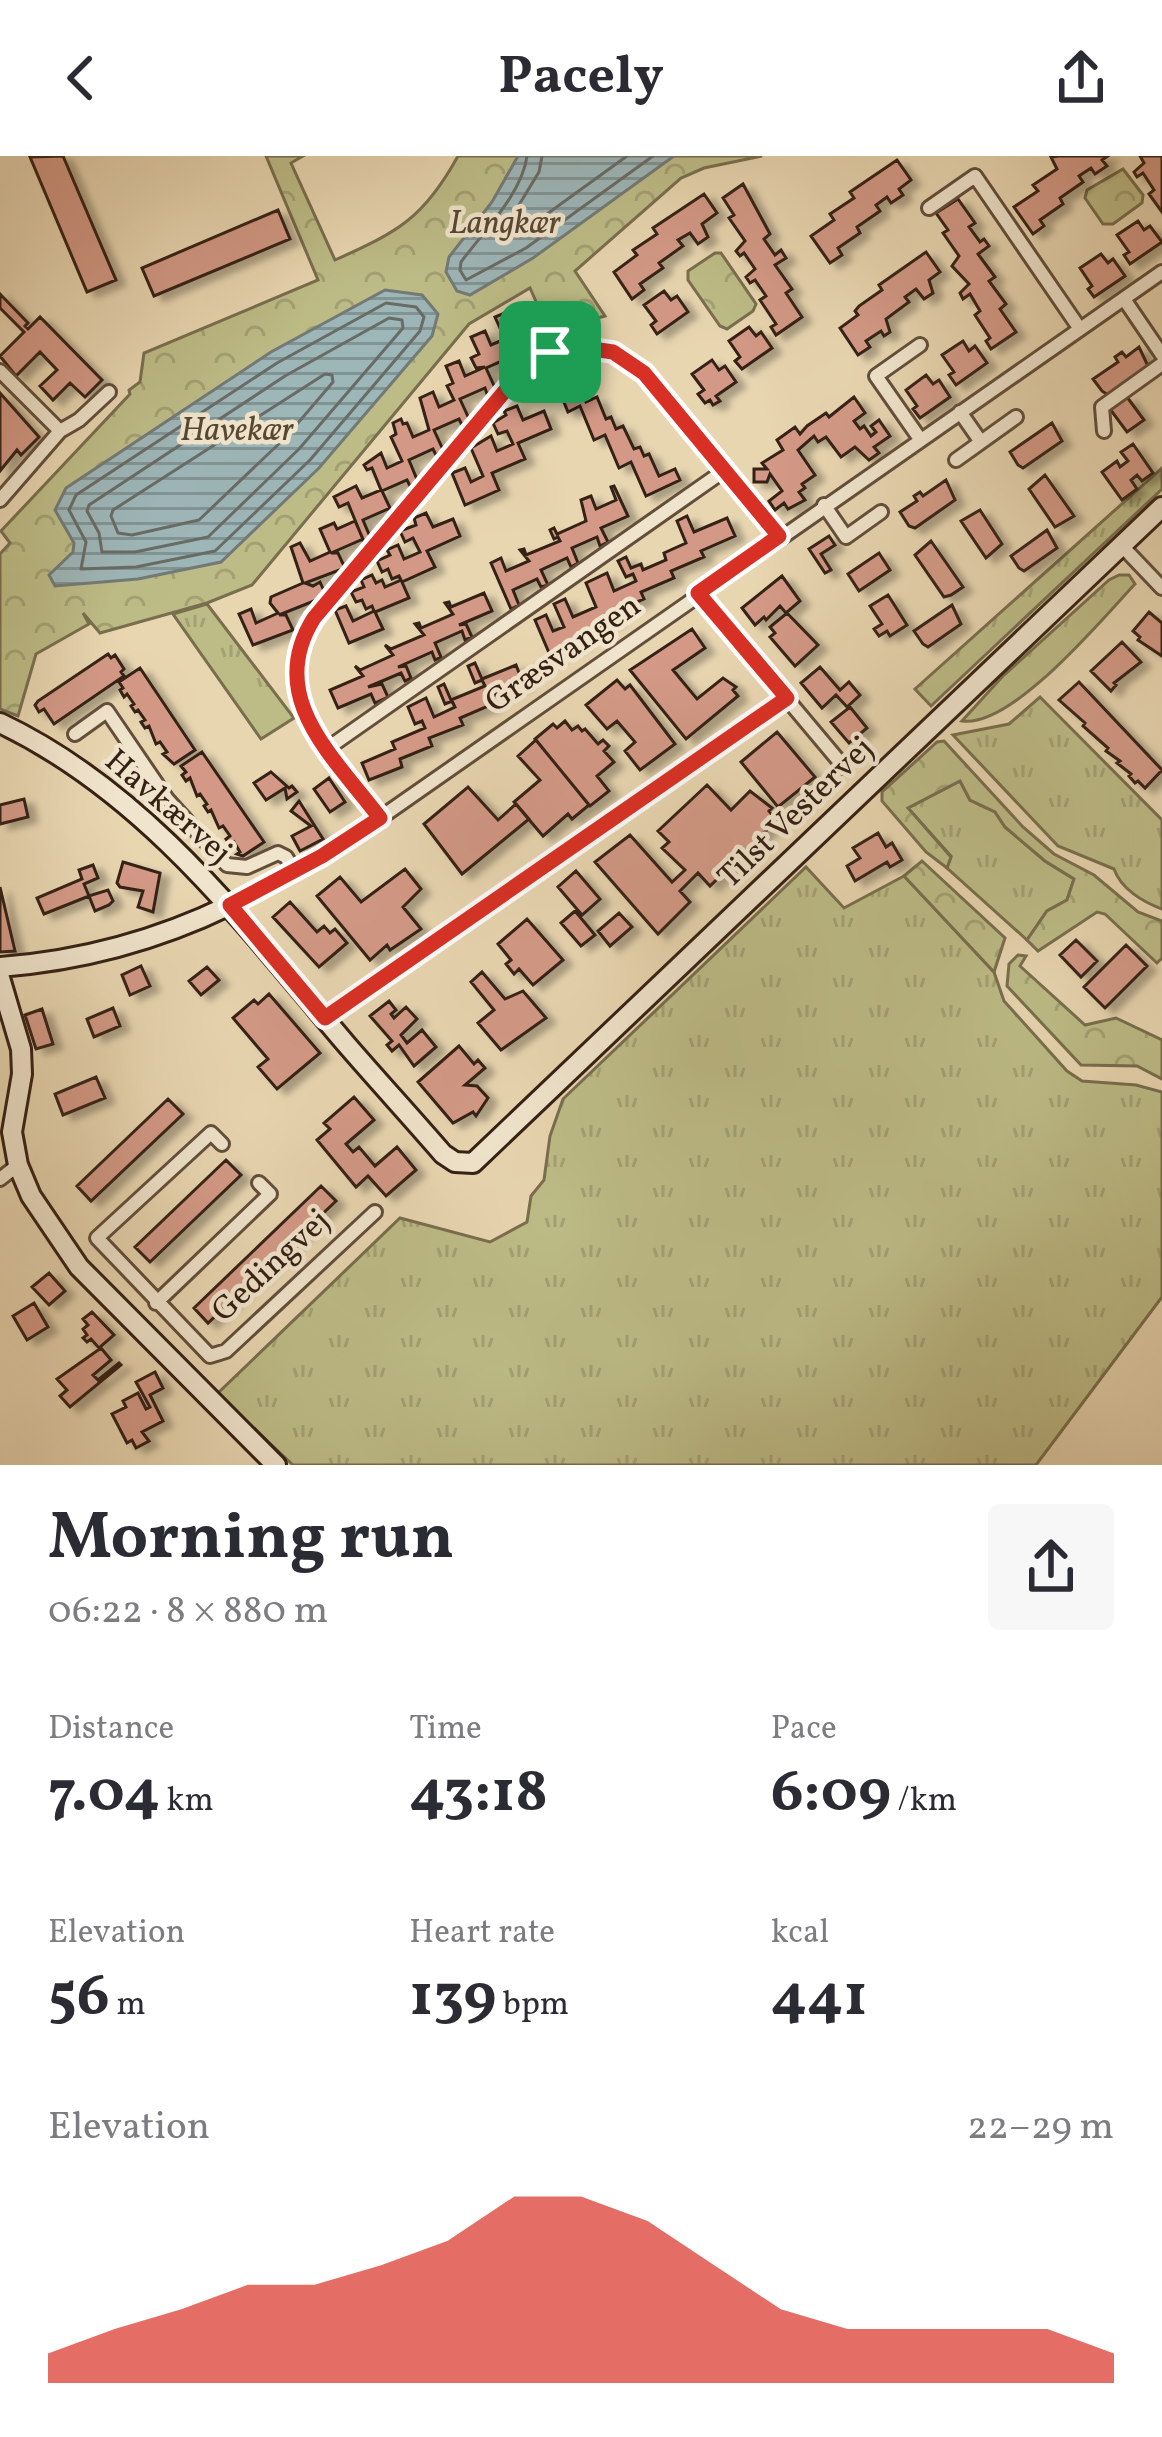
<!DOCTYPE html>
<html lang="en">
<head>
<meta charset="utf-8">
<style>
  body { margin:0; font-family:Vollkorn,serif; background:#f7f7f7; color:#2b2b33; height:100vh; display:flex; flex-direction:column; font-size:45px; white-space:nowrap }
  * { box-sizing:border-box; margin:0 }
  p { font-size:39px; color:#7c7c81 }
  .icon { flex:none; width:66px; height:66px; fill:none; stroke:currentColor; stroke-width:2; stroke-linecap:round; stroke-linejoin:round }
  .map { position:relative; height:1309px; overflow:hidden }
  .panel { display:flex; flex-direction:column; background:#fff; flex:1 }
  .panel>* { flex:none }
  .pin { position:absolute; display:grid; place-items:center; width:102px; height:102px; color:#fff; margin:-51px; border-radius:24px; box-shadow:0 6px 18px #0006 }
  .round { display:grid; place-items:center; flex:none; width:126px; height:126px; border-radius:12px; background:#f7f7f7 }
  .head { display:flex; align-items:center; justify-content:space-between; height:204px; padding:0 48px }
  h1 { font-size:66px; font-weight:700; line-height:90px }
  .metrics { display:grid; grid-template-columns:repeat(3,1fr); gap:18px; height:204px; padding:12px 48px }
  .metrics div { display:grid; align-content:center }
  .metrics b { font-size:60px; font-weight:700 }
  .metrics small { font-size:33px; font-weight:400 }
  .metrics p { font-size:33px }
  .chart { height:336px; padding:24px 48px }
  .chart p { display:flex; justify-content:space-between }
  .chart svg { width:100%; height:216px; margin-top:12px; fill:#d93025; opacity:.7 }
  header { display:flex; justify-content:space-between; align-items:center; height:156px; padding:0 48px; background:#fff; font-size:54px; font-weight:700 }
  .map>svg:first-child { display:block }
  .grass { fill:url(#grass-tufts); stroke:#796e4e; stroke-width:3 }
  .forest { fill:url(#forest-crowns); stroke:#796e4e; stroke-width:3 }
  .water { fill:url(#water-rules); stroke:#737a76; stroke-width:3 }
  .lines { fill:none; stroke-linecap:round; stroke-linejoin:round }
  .shore { stroke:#696b66; stroke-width:3 }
  .building { fill:#d39986; stroke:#352014; stroke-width:3; filter:url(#shadow) }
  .street-casing { stroke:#624e3b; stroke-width:18 }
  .secondary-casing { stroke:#352014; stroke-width:24 }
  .street { stroke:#f0e4cc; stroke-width:12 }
  .secondary { stroke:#f0e4cc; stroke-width:18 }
  .route-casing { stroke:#fff; stroke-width:24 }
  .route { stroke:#d93025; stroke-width:15 }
  .labels { text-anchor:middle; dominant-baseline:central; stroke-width:9; stroke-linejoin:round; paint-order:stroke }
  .park-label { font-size:33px; font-style:italic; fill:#574731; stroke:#f0e4cc }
  .street-label { font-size:33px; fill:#352014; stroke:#f0e4cc }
</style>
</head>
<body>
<header><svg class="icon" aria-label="back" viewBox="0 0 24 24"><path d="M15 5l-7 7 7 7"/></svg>Pacely<svg class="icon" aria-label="share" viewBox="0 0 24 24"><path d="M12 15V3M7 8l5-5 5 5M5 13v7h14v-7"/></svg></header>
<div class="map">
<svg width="1162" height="1309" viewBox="0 0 1162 1309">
  <defs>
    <pattern id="grass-tufts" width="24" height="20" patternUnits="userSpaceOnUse" patternTransform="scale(3)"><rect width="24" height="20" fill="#bdbc87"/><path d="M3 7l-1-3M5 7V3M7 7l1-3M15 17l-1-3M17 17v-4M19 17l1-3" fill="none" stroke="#a3a174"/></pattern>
    <pattern id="forest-crowns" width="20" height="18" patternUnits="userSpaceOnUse" patternTransform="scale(3)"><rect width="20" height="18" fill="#bdbc87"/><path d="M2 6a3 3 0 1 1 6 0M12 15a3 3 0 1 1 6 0" fill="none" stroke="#a3a174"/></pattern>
    <pattern id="water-rules" width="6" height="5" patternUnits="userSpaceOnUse" patternTransform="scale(3)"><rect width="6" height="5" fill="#9db6b8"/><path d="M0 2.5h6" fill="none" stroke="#819494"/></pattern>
    <filter id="shadow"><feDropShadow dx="9" dy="5" stdDeviation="3" flood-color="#0004"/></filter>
  </defs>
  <rect width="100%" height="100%" fill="#e8d6b1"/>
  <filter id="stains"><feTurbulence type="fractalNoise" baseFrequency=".00167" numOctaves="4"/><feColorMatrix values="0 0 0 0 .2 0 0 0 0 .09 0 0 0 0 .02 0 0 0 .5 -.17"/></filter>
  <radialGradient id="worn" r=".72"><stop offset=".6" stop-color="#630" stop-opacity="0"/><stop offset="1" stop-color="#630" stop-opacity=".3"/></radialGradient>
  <path class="grass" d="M1162 312V333L931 550 915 533Z
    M1119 419H1129L1135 428C1101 464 1012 572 962 565L1002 521 1109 424Z
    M207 448 294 562 261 583 173 458Z
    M1040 541 1162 664V753C1143 746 1121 733 1114 713L1058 690 953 579 1009 568Z
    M960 625 970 644 995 656 1005 671 1045 705 1074 723 1067 744 1047 755 1027 784 947 712 951 700 908 652Z
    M806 711 844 752 904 720 994 816 1004 845 1067 915 1082 925 1136 929 1162 936V1141L1036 1309H293L217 1238 400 1062 490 1086 527 1066 531 1040 544 1024 550 980 563 943Z"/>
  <path class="forest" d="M266 0H303L291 7 335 104C398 76 424 62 458 0H762L704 12 681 22 575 115 605 160 549 175 530 132 469 168 252 429 207 447 100 477 83 457 89 468 36 498 18 560 0 553V398L10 387 1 375 130 238 129 234 140 226 144 197 318 124Z
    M1123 13 1143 39 1142 47 1113 68H1103L1085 42 1087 34Z
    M715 97H721L756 148 753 155 727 173 720 170 688 124V115Z
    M944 585 1023 671 1054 698 1094 719 1138 756 1162 765V802L1157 807 1105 758 1097 756 1038 795 1027 784 1047 755 1067 744 1074 723 1045 705 1005 671 995 656 970 644 960 625 908 652 951 701 947 712 926 696 882 645V636L937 586Z
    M922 705 1005 782 994 816 904 720Z
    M1018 799 1026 800 1020 810 1085 869 1116 862 1162 884V923L1137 910 1081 909 1007 830 1009 808Z"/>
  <path class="water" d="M518 0H674L533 102 470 139 457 135 446 116 449 101 492 46Z
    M385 134 422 139 438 158 432 180 319 312 221 406 138 423 55 430 49 419 73 396 74 387 55 354 66 332 271 196Z"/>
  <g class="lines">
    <path class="shore" d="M527 0C522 38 483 76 461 106L460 114 466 124 526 92 653 0
      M542 0 539 16 503 75 506 83 518 79 627 0
      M386 147 416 151 424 161 420 175 310 304 215 395 136 411 81 413 86 386 69 354 76 339 277 207Z
      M389 162 402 164 403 172 299 293 208 381 135 396H102L99 377 87 355 89 349 285 220Z
      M325 218 332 219 333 226 286 281 199 364 132 379 118 377 111 360 113 354Z"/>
  </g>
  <path class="building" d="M63 0 116 124 87 136 30 1Z
    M1059 0H1108L1102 4 1107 10 1095 18 1091 12 1079 20 1083 26 1060 42 1063 48 1040 64 1044 70 1033 78 1014 51 1038 35 1033 29 1057 13 1051 1Z
    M1140 0H1162V56L1149 38 1154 34 1143 17 1137 21 1134 16 1144 7Z
    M897 4 911 24 899 33 903 39 891 47 887 41 876 49 880 55 857 71 860 77 838 92 842 99 830 107 811 80 834 64 830 58 854 42 850 36Z
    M743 28 770 78 764 83 775 99 781 94 786 102 775 109 792 133 786 137 802 161 776 179 771 171 776 168 760 144 766 140 755 124 750 127 746 121 755 113 744 97 740 100 736 95 745 85 729 62 734 59 723 42Z
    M704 38 717 57 702 68 708 81 698 88 690 77 678 84 683 90 659 107 663 112 640 128 644 134 632 143 614 116 637 99 633 94 657 78 653 72Z
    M958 43 975 67 969 71 980 86 984 83 989 90 978 98 995 121 989 125 1006 148 1000 153 1016 176 991 193 986 185 990 182 975 159 980 155 970 138 963 143 960 137 969 128 952 110 959 100 943 77 948 74 936 57Z
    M278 54 290 83 154 140 142 112Z
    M1138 65 1144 74 1150 70 1162 86 1130 108 1124 99 1129 96 1117 79Z
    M926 96 940 116 929 124 933 137 924 143 916 133 905 141 909 146 886 163 890 176 884 180 881 175 866 185 870 191 858 199 840 172 858 159 855 155 859 150 882 134 879 129Z
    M1101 98 1108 107 1113 103 1125 120 1094 141 1088 133 1092 130 1080 112Z
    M664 135 671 144 677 140 688 156 657 178 651 169 656 165 644 149Z
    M0 138 28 167 25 170 28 173 40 161 102 224 85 241 70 227 53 244 40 230 57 214 40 196 16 220 0 200 24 176 0 152Z
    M514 153 521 167 541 158 551 182 544 185 541 179 516 190 522 204 513 207 511 201 486 212 496 234 487 238 485 232 460 243 470 265 462 269 459 263 434 274 444 296 436 299 433 293 409 304 418 326 410 330 407 324 382 335 390 352 363 364 371 383 364 386 348 347 339 351 334 341 356 330 362 342 381 334 372 312 367 314 364 309 381 297 387 312 402 305 391 281 396 278 393 267 401 263 403 268 407 267 413 281 429 274 420 242 433 236 439 251 454 244 447 230 453 227 446 210 459 205 465 220 485 211 476 212 471 202 479 198 471 181 485 175 491 189 505 183 495 161Z
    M749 171 756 180 761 176 772 192 742 213 735 205 740 201 729 185Z
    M963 185 969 195 975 190 987 207 956 229 949 219 954 216 942 199Z
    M1139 191 1148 210 1108 239 1102 235 1093 223 1118 206 1115 201 1122 196 1126 201Z
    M712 204 719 214 725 210 736 226 716 240 720 245 713 249 710 244 705 247 698 238 704 234 692 218Z
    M572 214 586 246 597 241 606 263 611 261 616 273 623 270 634 293 640 291 644 300 649 298 659 320 675 313 680 324 646 340 631 306 619 312 605 279 594 284 580 250 568 256 554 222Z
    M926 219 933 228 939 224 950 241 920 262 913 253 917 250 906 234Z
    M0 237 39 281 21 299 17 294 0 315Z
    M854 241 865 257 854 265 860 273 864 270 871 280 876 276 871 270 879 264 890 280 874 291 879 297 869 304 855 291 841 301 826 281 818 286 814 280 798 294 815 319 802 328 805 332 799 336 805 344 788 353 784 347 775 354 769 345 782 335 770 318 767 326H754V313H767L762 307 783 294 777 284 795 271 800 278 807 270 826 257 829 261Z
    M1127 241 1144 264 1127 276 1110 253Z
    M517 250 523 264 544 255 551 273 518 287 525 303 492 317 499 334 465 349 452 317 465 312 471 326 483 320 471 292 491 280 497 295 513 288 507 275 498 278 493 267 506 259 504 255Z
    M1052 267 1062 285 1023 312 1018 309 1010 296Z
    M1133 288 1153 317 1142 325 1137 319 1131 324 1137 333 1122 344 1102 316 1117 305 1120 311 1128 305 1121 296Z
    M1045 319 1074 360 1055 371 1029 333Z
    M946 324 955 344 915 372 909 370 900 356 917 345 914 340 920 336 923 340Z
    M614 330 628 360 601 372 608 386 600 390 597 381 572 392 578 407 571 411 567 402 541 414 548 429 541 431 537 423 513 434 519 449 511 453 491 407 501 402 506 415 529 405 520 394 524 393 526 399 560 385 558 381 554 383 550 374 554 372 557 378 586 365 581 344 591 340 596 353 616 344 611 331Z
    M980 354 1002 388 986 402 961 365Z
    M426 357 433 371 453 363 460 380 427 395 435 411 402 426 409 442 375 456 383 473 349 487 335 454 346 450 353 465 374 455 372 450 366 453 362 444 356 446 351 436 364 431 361 424 372 419 376 427 382 424 385 431 401 424 399 420 392 423 388 413 382 416 377 405 390 399 387 394 398 389 404 403 420 396 413 382 405 386 400 375 416 369 414 362Z
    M687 360 694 376 727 362 735 380 701 395 704 401 671 415 674 422 641 436 644 443 611 457 614 464 581 478 583 485 550 499 535 464 546 459 553 475 564 471 554 448 565 443 573 461 596 451 586 427 607 417 614 435 636 425 633 418 626 421 618 405 626 401 631 412 641 408 643 414 666 404 664 397 686 387 677 365Z
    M355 365 363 383 331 397H338L345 412 305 427 313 430 320 426 325 437 319 443 279 459H286L293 474 253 489 239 458 251 453 256 467 278 457 270 447 271 441 303 427 291 391 300 387 310 405 330 396 320 373 334 367 337 373Z
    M1047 374 1057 392 1024 415 1019 412 1011 400Z
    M829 380 835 389 821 398 831 414 825 417 809 393Z
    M931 385 963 431 951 439 944 441 915 399Z
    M879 397 890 414 859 435 848 418Z
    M782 420 800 445 786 457 780 450 766 464 764 461 755 469 742 452Z
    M484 437 492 455 459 469 466 468 472 481 465 484 462 475 435 487 441 501 435 504 432 496 398 511 406 510 411 522 405 525 401 517 368 531 382 528 388 541 375 547 371 538 338 552 330 534 363 520 355 510 360 514 393 499 385 489 391 493 424 479 415 468 419 467 421 472 453 458 445 447 449 446 451 451Z
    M888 439 907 469 890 480 887 475 879 480 874 473 882 468 870 450Z
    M952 449 961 468 928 491 923 488 914 475Z
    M1149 456 1162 467V500L1138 484 1140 481 1133 475Z
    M787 457 818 489 795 510 770 481 775 477 770 471Z
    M692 473 705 492 673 514 697 543 723 522 736 531 733 534 738 540 686 583 630 514Z
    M1122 486 1141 506 1114 527 1116 529 1111 535 1091 515Z
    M108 498 111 502 115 499 124 513 121 516 124 520 54 568 44 553 39 556 35 549 38 545Z
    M475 507 482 523 516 509 523 527 490 541 493 548 460 562 463 569 429 582 432 590 400 603 402 611 369 624 362 607 395 593 392 586 425 572 422 565 415 568 408 551 426 542 434 561 455 551 452 545 445 548 438 531 444 528 451 544 485 530 482 524 475 527 468 510Z
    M820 511 840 534 849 526 860 539 847 551 836 539 822 552 801 527Z
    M140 512 195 594 174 608 163 598 167 596 160 586 156 588 149 570 145 572 141 566 145 564 138 554 135 556 131 550 134 548 127 538 124 541 120 534 123 532 119 526Z
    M617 524 625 533 630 529 675 588 640 614 625 595 635 586 617 565 607 573 586 549Z
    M1079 526 1162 614 1145 632 1138 625 1135 627 1129 620 1131 618 1117 607 1120 605 1106 595 1108 592 1083 570 1085 567 1059 544Z
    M850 551 867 572 849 587 831 566Z
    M565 565 572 574 578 570 582 575 585 573 598 588 603 584 609 590 604 595 614 606 597 620 609 635 590 650 535 583 553 568 557 572Z
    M777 576 815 621 778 651 741 606Z
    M536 584 589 649 572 663 568 658 543 680 514 646 540 624 518 600Z
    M202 596 264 686 243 700 237 698 240 696 234 686 230 689 226 683 230 680 223 670 219 672 211 654 208 656 204 650 207 648 200 638 197 640 190 622 186 625 182 619 186 616 181 610Z
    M271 616 289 632 292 630 297 636 287 643 285 632 266 644 254 627Z
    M329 622 345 646 330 656 314 633Z
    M707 629 731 654 750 635 772 652 769 655 777 664 710 730 698 717 680 735 690 746 658 778 595 706 630 679 672 726 685 714 662 692 669 686 658 675Z
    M468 631 498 664 516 648 529 663 462 718 424 668Z
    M24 643 28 661 0 668V649Z
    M299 645 323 683 300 695 292 680 311 670 291 655Z
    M878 677 886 691 892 687 902 704 890 711 887 706 855 725 847 710 860 702 853 692Z
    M123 706 160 717 153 756 138 751 143 735 120 731 117 727Z
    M93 709 98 722 84 728 89 740 108 734 113 745 109 749 95 755 89 740 44 758 37 742 82 723 79 714Z
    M405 713 421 733 403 751 421 773 390 794 387 789 370 804 317 740 340 721 361 746Z
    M576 715 600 743 582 759 558 731Z
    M0 731 15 795 0 796Z
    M290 746 317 776 324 770 330 777 335 773 347 787 319 811 273 761Z
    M575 755 595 779 581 790 561 767Z
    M619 757 632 771 610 790 598 775Z
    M527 763 563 804 533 829 519 813 514 818 506 808 511 804 498 788Z
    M1076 784 1097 805 1081 821 1060 799Z
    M1126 789 1147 810 1105 852 1084 831Z
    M141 810 150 830 130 839 122 819Z
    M207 811 219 824 201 839 189 825Z
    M482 816 505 843 523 835 546 862 501 894 478 867 494 854 471 826Z
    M269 838 320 897 277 933 258 911 268 903 233 862 254 844 258 848Z
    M389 845 396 854 391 858 394 862 406 851 417 863 401 879 407 887 422 874 436 891 414 910 399 889 392 895 387 889 392 885 370 860Z
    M113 852 120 870 94 881 87 863Z
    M42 853 53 888 36 893 25 859Z
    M459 890 474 908 478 904 485 912 465 929 477 930 488 942 476 960 473 956 453 967 418 926Z
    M96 921 105 942 63 959 55 938Z
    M354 941 374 964 346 988 353 996 359 991 375 1010 397 991 416 1014 386 1040 368 1020 356 1031 317 984 330 973 324 967Z
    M168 943 183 958 91 1045 77 1030Z
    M226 1004 241 1019 150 1106 135 1091Z
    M321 1030 336 1045 208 1167 194 1152Z
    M49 1117 65 1135 49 1149 32 1131Z
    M34 1147 48 1171 27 1184 13 1160Z
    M92 1156 114 1179 99 1192 91 1183 87 1186 83 1182 87 1179 83 1173 88 1169 83 1163Z
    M101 1192 111 1204 93 1219 98 1224 119 1207 121 1209 70 1251 60 1240 67 1234 57 1223Z
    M155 1216 163 1232 150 1239 163 1265 142 1276 149 1285 136 1292 132 1284 127 1287 112 1258 126 1251 123 1245 138 1237 146 1253 150 1251 136 1226Z"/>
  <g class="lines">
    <defs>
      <path id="street" d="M929 52 975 20 1080 173
        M1124 143 1162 199
        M0 215 60 275
        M960 256 981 286
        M1104 275 1102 251 1162 208
        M920 283 876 220 920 189
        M956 304 1016 261
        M0 344 60 275 79 264 109 236
        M824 349 846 381 881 356
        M1122 390 1162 432
        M698 437 844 611
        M75 578 107 555 167 643 227 709 247 711 278 697 286 701 295 716
        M328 592 725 314
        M380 662C334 601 264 541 314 462L531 207C565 188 595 186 630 205L779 380
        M230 749 322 700 380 662 1162 116
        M325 862 787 542
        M222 988 211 977 97 1082 210 1200 226 1195 375 1056
        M0 1023 18 1009
        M156 1147 270 1038 259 1027"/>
      <path id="secondary" d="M0 567C147 637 243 767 346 888 378 925 411 961 443 998L455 1006 473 1007 1162 351
        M0 811C80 805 158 784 230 749
        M0 822 21 893 22 918 12 976 18 1009 31 1040 79 1111 276 1309"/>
    </defs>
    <use href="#street" class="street-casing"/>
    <use href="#secondary" class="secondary-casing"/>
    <use href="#street" class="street"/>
    <use href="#secondary" class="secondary"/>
  </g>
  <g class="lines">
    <defs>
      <path id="route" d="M572 190 613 196 644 217 779 380 698 437 787 542 325 862 230 749 322 700 380 662C334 601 264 541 314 462L515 223 536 204Z"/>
    </defs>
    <use href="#route" class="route-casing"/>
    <use href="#route" class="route"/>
  </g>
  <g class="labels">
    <g class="park-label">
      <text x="505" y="69">Langkær</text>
      <text x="237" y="276">Havekær</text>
    </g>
    <g class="street-label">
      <text transform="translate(564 499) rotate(-35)">Græsvangen</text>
      <text transform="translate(167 652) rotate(41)">Havkærvej</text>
      <text transform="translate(797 658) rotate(-44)">Tilst Vestervej</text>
      <text transform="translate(272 1111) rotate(-43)">Gedingvej</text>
    </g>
  </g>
  <rect width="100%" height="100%" filter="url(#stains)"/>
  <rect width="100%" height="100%" fill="url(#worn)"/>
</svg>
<div class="pin" style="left:550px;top:196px;background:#1e9e55"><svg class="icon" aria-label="arrive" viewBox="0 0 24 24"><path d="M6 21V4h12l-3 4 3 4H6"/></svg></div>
</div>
<section class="panel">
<div class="head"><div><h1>Morning run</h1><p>06:22 · 8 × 880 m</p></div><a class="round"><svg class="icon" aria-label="share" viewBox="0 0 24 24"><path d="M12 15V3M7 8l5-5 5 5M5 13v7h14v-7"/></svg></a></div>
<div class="metrics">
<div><p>Distance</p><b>7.04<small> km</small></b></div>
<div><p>Time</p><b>43:18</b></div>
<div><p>Pace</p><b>6:09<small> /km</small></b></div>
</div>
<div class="metrics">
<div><p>Elevation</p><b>56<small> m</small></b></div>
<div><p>Heart rate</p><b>139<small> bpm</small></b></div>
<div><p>kcal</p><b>441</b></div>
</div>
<div class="chart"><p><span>Elevation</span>22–29 m</p>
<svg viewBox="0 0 160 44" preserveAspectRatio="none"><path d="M0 44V38L10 33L20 29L30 24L40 24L50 20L60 15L70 6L80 6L90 11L100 20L110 29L120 33L130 33L140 33L150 33L160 38V44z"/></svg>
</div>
</section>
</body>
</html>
